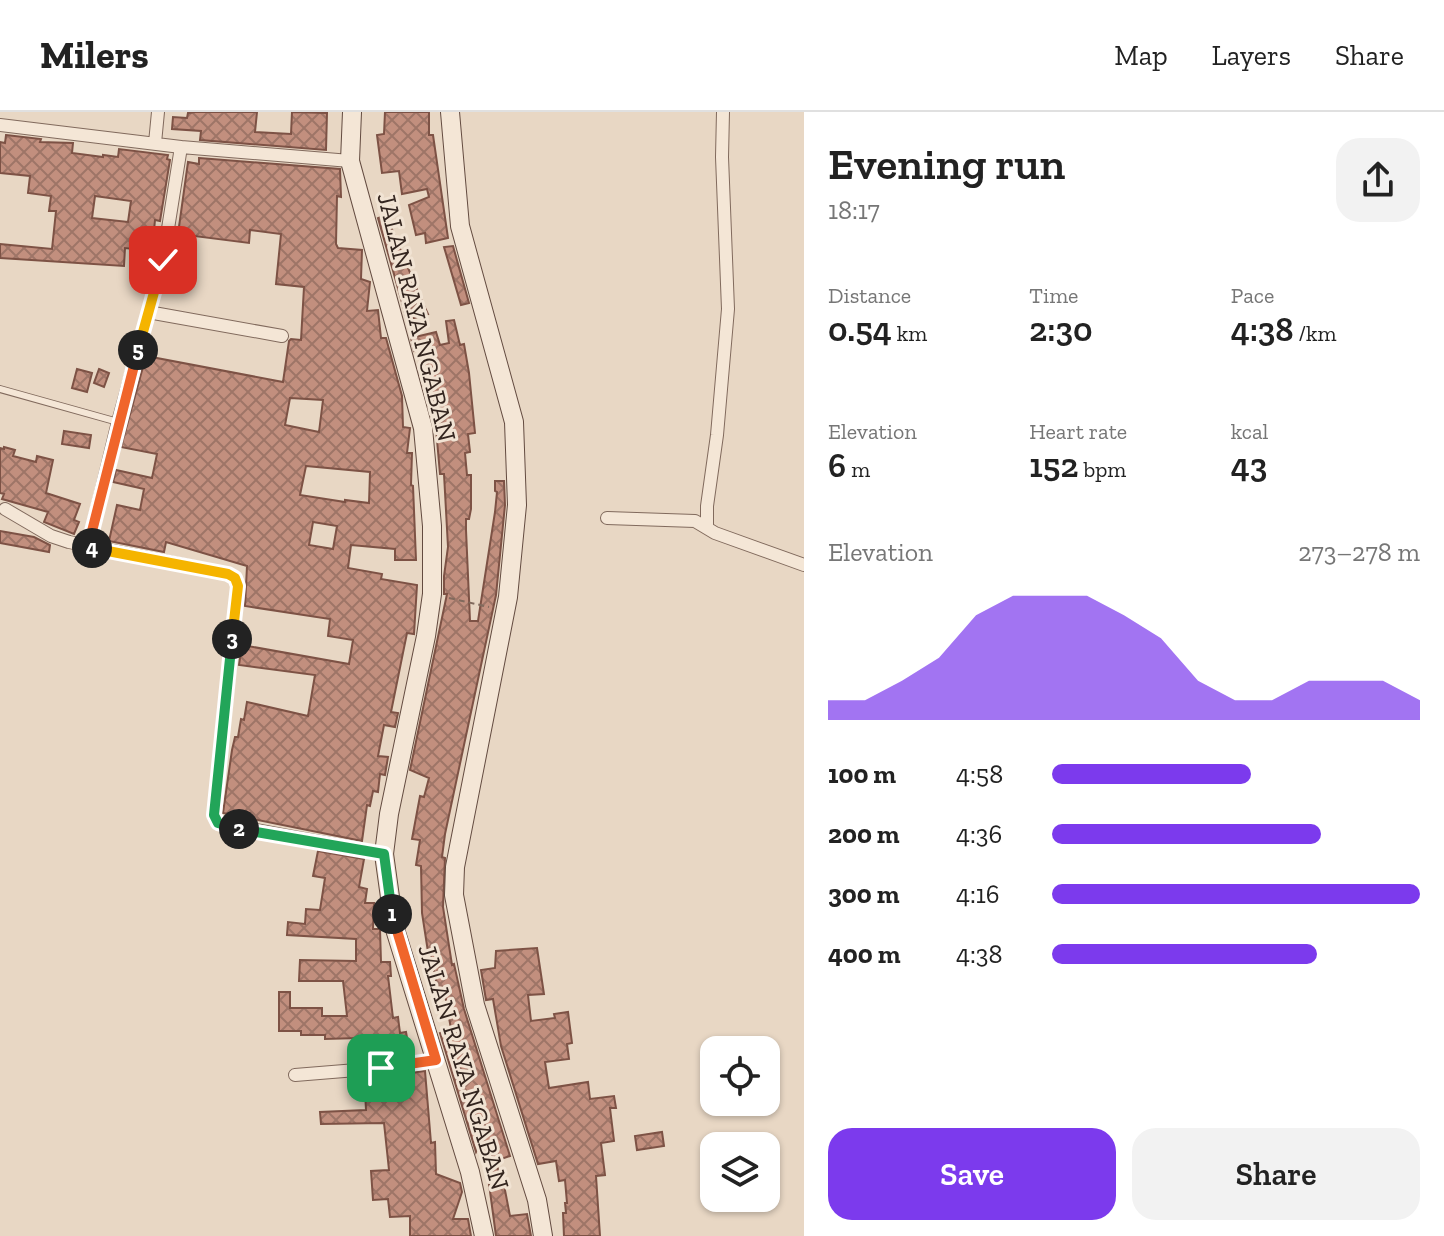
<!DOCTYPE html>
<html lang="en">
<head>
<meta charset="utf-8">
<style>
  body { margin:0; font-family:"Zilla Slab",serif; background:#f2f2f2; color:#222; height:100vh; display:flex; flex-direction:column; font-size:30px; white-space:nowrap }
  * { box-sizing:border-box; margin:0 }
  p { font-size:26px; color:#767676 }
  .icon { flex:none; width:44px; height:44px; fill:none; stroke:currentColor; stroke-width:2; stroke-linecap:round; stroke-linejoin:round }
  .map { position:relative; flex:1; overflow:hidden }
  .panel { display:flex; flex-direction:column; background:#fff; width:640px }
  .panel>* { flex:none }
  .controls { position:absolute; left:700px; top:924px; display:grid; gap:16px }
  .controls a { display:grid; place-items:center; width:80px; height:80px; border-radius:16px; background:#fff; box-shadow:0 2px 6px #0004; font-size:40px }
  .pin { position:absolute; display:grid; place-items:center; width:68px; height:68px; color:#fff; margin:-34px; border-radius:16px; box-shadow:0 4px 12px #0006 }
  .km { position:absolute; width:40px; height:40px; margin:-20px; border-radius:50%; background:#222; color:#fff; font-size:22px; line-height:40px; text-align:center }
  .round { display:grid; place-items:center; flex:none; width:84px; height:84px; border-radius:24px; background:#f2f2f2 }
  .head { display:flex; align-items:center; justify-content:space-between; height:136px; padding:0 24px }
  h1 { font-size:44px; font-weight:600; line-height:60px }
  .stats { display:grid; grid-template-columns:repeat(3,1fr); gap:12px; height:136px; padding:8px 24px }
  .stats div { display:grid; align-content:center }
  .stats b { font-size:34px; font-weight:600 }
  .stats small { font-size:22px; font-weight:400 }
  .stats p { font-size:22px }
  .chart { height:224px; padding:16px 24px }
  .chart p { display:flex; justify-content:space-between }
  .chart svg { width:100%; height:144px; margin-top:8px; fill:#7c3aed; opacity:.7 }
  .button { display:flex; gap:16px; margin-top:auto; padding:16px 24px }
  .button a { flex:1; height:92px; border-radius:24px; background:#7c3aed; color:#fff; font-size:32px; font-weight:600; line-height:92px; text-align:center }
  .button a+a { background:#f2f2f2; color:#222 }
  ul { padding:0 24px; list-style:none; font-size:26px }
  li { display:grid; grid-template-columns:128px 96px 1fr; align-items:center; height:60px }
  li i { height:20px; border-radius:10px; background:#7c3aed }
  header { display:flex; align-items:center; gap:48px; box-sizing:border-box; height:112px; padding:0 40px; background:#fff; border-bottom:2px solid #e0e0e0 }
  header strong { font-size:38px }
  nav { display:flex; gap:44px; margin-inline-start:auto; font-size:28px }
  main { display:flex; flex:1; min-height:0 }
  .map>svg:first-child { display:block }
  .building { fill:url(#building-cross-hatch); stroke:#7d5245; stroke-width:2; fill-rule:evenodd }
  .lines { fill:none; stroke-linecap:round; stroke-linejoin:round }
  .lane-casing { stroke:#816a5d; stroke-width:8 }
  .street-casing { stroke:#816a5d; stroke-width:14 }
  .secondary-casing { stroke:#634b40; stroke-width:20 }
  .path { stroke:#816a5d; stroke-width:2; stroke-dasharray:6 4; stroke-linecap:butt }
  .lane { stroke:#f4e6d6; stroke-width:6 }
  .street { stroke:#f4e6d6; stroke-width:12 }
  .secondary { stroke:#f4e6d6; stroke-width:18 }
  .split-1-casing { stroke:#fff; stroke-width:16 }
  .split-2-casing { stroke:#fff; stroke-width:16 }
  .split-3-casing { stroke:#fff; stroke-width:16 }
  .split-4-casing { stroke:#fff; stroke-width:16 }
  .split-5-casing { stroke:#fff; stroke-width:16 }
  .split-6-casing { stroke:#fff; stroke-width:16 }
  .split-1 { stroke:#f0652b; stroke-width:10 }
  .split-2 { stroke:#22a559; stroke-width:10 }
  .split-3 { stroke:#22a559; stroke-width:10 }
  .split-4 { stroke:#f5b400; stroke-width:10 }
  .split-5 { stroke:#f0652b; stroke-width:10 }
  .split-6 { stroke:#f5b400; stroke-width:10 }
  .labels { text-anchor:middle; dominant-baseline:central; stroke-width:6; stroke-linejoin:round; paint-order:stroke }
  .street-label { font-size:26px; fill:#33251f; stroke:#f1e3d3 }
</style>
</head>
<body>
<header>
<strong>Milers</strong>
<nav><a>Map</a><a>Layers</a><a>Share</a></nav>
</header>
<main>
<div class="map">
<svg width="804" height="1124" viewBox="0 0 804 1124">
  <defs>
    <pattern id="building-cross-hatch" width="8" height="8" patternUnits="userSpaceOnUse" patternTransform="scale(2)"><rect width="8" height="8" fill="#c28f7e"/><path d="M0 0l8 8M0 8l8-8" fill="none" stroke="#9e7567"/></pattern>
  </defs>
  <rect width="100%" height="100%" fill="#e8d7c4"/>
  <path class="building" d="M195 0H257L255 20 291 22 292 0 327 1 326 38 200 28 201 19 172 17 173 5 187 6 188 1Z
    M385 0H429V23H433L448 126 426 131 425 121 416 123 409 93 429 85 427 77 402 82 399 59 382 61 377 23 384 22Z
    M6 23 41 27 40 30 73 31 72 41 103 45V43L118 45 119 37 168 43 167 47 170 48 160 109 155 108 152 139 125 136 124 154 0 146V132L52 137 56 99H49L51 84 28 81 30 64 0 61V30L5 31ZM95 84 131 89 128 110 92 106Z
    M199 46 340 57 341 85 337 84 336 132 338 136 362 138 361 167 370 170 367 199 378 198 381 226H386L402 284 403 315 410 316 407 341H412L411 373 413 374 416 448H395V437L351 433 348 456 382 462 381 467 417 473 414 522 407 521 391 600 398 601 395 615 384 613 378 644 388 645 385 663 380 662 378 680 373 679 370 694 367 693 362 729 223 701 232 638 235 625H238L241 607 244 608 247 590 308 604 315 563 239 553 242 533 349 552 353 528 328 524 330 507 245 494 247 454 166 430 164 440 109 429 117 393 140 398 144 377 113 370 116 358 152 366 157 342 121 335 146 244 283 270 289 229 291 227 301 228 304 175 276 172 281 122 250 118 249 131 178 122 188 50 199 52ZM290 286 323 288 319 320 285 313ZM306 354 370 360 369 391 345 388V390L300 383ZM313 410 337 414 333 437 309 433Z
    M386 103 421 187 428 202 407 208 378 106Z
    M453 134 469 191 461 193 444 135Z
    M454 208 460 233 464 232 469 261 475 321 468 322 470 340 465 341 467 363H471V397L469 407H466V418L470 509H478L495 400 497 380 495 379V369H504L505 393 496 483 445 722 442 745 445 746 443 795 452 853 454 852 464 897 510 1044 495 1049 504 1073 510 1104 527 1102 531 1124H496L485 1042 481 1043 479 1034 476 1040 440 921 451 917 444 877 438 878 430 839 428 840 422 801 421 754 416 753 420 728 412 727 420 684 424 685 429 666 410 658 447 482H444V464L448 435 444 362H440L433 282 429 268 426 269 419 238 414 239 411 226 436 220 440 233 449 231 446 209Z
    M77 257 92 261 87 280 72 276Z
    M99 257 109 261 104 275 94 271Z
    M64 319 91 323 89 336 62 332Z
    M4 335 15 338 13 344 36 350 37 344 53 348 46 381 80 392 74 408 79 410 74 422 44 410 48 400 2 387 4 382 0 381V336L4 337Z
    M0 419 34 425 50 433 49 440 0 431Z
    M318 739 364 747 359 775 367 777 365 791H374L373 817H380L381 850H390L391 864H388L393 906 398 905 400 921 406 920 410 943 362 948 359 926 325 927V923H301V919H279V880H290V896H322V904H347L343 869H299L300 848 356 849V827L287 823 288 810 305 812 306 797 320 798 325 766 313 764Z
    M537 836 544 882 528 883 531 909 555 906 554 902 568 900 572 931 567 932 569 947 545 950 549 976 588 970 590 987 614 984 616 996H610L614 1029 601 1031 605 1063 596 1064 600 1124H564L563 1101H566L565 1091H567L565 1068 559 1069 556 1049 538 1052 501 934 493 887 486 888 481 858 495 856 496 839Z
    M425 959 431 1031 435 1030 436 1062 460 1071 462 1080 453 1107H468L471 1124H410V1104L390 1105 388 1087 373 1088 371 1059 389 1058 384 1011 321 1012 320 1000 366 998 365 979 379 978 378 965Z
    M662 1020 664 1034 637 1038 635 1024Z"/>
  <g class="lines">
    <defs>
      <path id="lane" d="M0 277 118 310"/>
      <path id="street" d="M0 13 181 35 350 49
        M155 31 158 0
        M148 200 282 224
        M5 397 51 424 69 430 228 462 235 466 238 474 214 703 218 711 384 742
        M607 406 695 409 715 421 804 453
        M707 416V394L717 323 728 197 722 45 723 0
        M88 435 118 310 163 148 181 35
        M295 963 381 956 436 948"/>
      <path id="secondary" d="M352 0 350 49 423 316 432 414V482L426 524 389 702 384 742 394 814 470 1060 484 1124
        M450 0 460 114 514 310 517 393 508 485 455 755 454 783 475 893 537 1088 543 1124"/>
    </defs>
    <use href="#lane" class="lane-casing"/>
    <use href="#street" class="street-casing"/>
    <use href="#secondary" class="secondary-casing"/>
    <path class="path" d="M449 486 489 495"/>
    <use href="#lane" class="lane"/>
    <use href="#street" class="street"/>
    <use href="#secondary" class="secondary"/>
  </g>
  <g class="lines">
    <defs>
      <path id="split-1" d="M381 956 436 948 392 802"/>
      <path id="split-2" d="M239 717 384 742 392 802"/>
      <path id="split-3" d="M232 527 214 703 218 711 239 717"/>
      <path id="split-4" d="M92 436 228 462 235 466 238 474 232 527"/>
      <path id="split-5" d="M92 436 88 435 138 238"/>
      <path id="split-6" d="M138 238 163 148"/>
    </defs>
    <use href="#split-1" class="split-1-casing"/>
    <use href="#split-2" class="split-2-casing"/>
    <use href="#split-3" class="split-3-casing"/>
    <use href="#split-4" class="split-4-casing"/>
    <use href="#split-5" class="split-5-casing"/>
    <use href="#split-6" class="split-6-casing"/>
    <use href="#split-1" class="split-1"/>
    <use href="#split-2" class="split-2"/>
    <use href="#split-3" class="split-3"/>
    <use href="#split-4" class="split-4"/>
    <use href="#split-5" class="split-5"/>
    <use href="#split-6" class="split-6"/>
  </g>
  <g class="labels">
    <g class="street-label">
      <text transform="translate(417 205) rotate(76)">JALAN RAYA NGABAN</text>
      <text transform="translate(464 955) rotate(73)">JALAN RAYA NGABAN</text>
    </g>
  </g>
</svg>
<div class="controls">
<a><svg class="icon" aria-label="locate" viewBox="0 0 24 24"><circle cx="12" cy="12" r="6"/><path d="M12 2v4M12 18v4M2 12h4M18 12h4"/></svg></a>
<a><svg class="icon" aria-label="layers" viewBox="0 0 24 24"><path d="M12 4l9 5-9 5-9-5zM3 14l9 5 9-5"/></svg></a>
</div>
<div class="pin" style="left:381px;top:956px;background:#1e9e55"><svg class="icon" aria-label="arrive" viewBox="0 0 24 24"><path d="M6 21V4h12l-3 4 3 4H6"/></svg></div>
<div class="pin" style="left:163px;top:148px;background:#d93025"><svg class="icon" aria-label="check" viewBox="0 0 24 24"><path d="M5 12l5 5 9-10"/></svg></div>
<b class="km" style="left:392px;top:802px">1</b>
<b class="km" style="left:239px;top:717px">2</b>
<b class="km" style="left:232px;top:527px">3</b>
<b class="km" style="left:92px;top:436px">4</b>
<b class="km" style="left:138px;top:238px">5</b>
</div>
<section class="panel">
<div class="head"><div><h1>Evening run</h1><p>18:17</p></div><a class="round"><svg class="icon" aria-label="share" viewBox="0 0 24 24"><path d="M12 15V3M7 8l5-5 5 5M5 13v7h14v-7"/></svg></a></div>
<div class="stats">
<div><p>Distance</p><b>0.54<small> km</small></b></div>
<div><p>Time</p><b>2:30</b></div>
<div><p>Pace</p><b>4:38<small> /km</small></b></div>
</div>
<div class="stats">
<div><p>Elevation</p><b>6<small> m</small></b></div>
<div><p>Heart rate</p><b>152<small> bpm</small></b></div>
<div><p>kcal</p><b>43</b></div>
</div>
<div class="chart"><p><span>Elevation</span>273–278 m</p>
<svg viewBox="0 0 160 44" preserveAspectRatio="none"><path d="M0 44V38L10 38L20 32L30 25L40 12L50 6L60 6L70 6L80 12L90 19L100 32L110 38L120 38L130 32L140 32L150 32L160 38V44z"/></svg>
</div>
<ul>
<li><b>100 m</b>4:58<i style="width:54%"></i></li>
<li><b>200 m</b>4:36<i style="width:73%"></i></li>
<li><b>300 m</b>4:16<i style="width:100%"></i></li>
<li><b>400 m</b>4:38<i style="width:72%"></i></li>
</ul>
<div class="button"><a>Save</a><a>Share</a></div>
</section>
</main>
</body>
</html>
